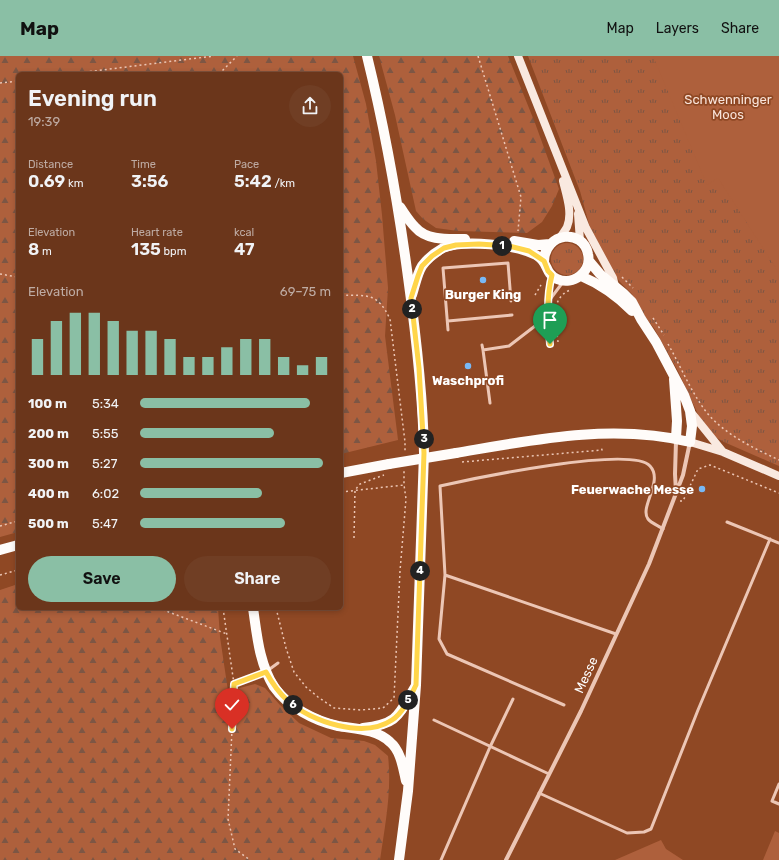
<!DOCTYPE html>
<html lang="en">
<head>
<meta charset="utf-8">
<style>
  body { margin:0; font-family:Rubik,sans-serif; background:#703e24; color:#f1f3f6; height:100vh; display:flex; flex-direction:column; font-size:15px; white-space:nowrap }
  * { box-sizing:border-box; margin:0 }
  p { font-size:13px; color:#beaba3 }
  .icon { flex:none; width:22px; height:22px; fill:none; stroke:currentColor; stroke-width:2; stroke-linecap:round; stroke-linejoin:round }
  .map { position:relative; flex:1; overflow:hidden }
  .sheet { position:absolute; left:16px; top:16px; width:327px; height:538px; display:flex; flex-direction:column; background:#6b361b; border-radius:6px; box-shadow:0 2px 6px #0003,0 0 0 1px #7e503a }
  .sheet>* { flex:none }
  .pin { position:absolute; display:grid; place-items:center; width:34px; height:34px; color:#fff; margin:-41px -17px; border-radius:50% 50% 50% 0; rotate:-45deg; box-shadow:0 0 4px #0007 }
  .pin .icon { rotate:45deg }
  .km { position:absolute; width:20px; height:20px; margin:-10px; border-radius:50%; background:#222; color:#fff; font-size:11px; line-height:20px; text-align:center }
  .round { display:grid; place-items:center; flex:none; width:42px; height:42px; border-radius:21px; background:#703e24 }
  .head { display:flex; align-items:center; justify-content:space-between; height:68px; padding:0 12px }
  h1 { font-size:22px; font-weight:600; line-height:30px }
  .stats { display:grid; grid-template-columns:repeat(3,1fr); gap:6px; height:68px; padding:4px 12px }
  .stats div { display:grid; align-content:center }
  .stats b { font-size:17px; font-weight:600 }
  .stats small { font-size:11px; font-weight:400 }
  .stats p { font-size:11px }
  .chart { height:112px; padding:8px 12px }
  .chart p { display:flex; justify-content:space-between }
  .chart svg { width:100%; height:72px; margin-top:4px; stroke:#8abfa5; stroke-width:6 }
  .primary-button { display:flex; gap:8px; margin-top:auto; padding:8px 12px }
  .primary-button a { flex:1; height:46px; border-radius:24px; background:#8abfa5; color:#111; font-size:16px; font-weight:600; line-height:46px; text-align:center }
  .primary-button a+a { background:#703e24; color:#f1f3f6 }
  ul { padding:0 12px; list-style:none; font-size:13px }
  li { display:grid; grid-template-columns:64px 48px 1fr; align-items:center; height:30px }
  li i { height:10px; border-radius:5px; background:#8abfa5 }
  header { display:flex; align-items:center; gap:24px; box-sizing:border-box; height:56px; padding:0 20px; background:#8abfa5; color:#111 }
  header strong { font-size:19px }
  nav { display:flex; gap:22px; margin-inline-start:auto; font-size:14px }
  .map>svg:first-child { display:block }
  .grass { fill:url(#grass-tufts) }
  .forest { fill:url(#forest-firs) }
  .green { fill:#ae603c }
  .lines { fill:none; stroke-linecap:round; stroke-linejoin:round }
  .path { stroke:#ecc6b5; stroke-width:1.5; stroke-dasharray:2 3; stroke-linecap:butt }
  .lane { stroke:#ecc6b5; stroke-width:3 }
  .street { stroke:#ecc6b5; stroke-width:4 }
  .secondary { stroke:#f9e9e0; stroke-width:8 }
  .primary { stroke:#fffcfa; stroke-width:10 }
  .primary-bridge { stroke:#fffcfa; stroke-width:10 }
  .route-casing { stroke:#fff; stroke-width:8 }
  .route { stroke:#ffd54a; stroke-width:5 }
  .poi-dot { fill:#78b9f6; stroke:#8f4824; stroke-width:1.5 }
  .labels { text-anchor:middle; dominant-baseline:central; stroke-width:3.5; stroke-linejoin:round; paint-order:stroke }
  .park-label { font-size:13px; fill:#f9e4da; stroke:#8f4824 }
  .poi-label { font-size:13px; font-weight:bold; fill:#fff; stroke:#8f4824 }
  .street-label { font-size:13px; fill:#fff; stroke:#8f4824 }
</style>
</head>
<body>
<header>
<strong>Map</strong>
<nav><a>Map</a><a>Layers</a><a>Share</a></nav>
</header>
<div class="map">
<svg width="779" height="804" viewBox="0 0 779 804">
  <defs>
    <pattern id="grass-tufts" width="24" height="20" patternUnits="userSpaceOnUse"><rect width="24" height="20" fill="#ae603c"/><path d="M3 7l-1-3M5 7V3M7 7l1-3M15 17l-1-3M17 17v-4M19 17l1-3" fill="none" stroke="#7d5644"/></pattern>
    <pattern id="forest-firs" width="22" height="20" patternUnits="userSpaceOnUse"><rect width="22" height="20" fill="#ae603c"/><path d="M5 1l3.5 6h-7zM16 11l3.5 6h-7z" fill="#7d5644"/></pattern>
  </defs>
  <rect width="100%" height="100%" fill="#8f4824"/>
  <path class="grass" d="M528 0H756L779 42V410L724 386 712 379 704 371 678 315 654 272 641 255 632 238 620 226 607 208 592 179 580 135Z
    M551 203a16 16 0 1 1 32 0a16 16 0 1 1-32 0Z"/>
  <path class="forest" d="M0 0H353L366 48 376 105 382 159 388 232 385 280 398 384 341 398V18H18V476L0 481Z
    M379 0H508L535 67 559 133 552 150 542 166 527 177 458 175 436 172 423 163 416 155 395 59Z
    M18 528V552H218L220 581 228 635 255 628 265 632 279 648 299 667 331 682 364 685 375 689 388 700C392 735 385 769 380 804H0V534Z"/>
  <path class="green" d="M653 0H779V217L718 122 707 129Z
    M775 775 779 777V804H763Z
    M661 784 666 793 683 804H615Z"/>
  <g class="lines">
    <path class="path" d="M478 0 521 141 518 175
      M70 18 214 0
      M219 18 237 0
      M0 27 18 25
      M0 218 18 221
      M622 221 633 232
      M341 239C368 240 377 236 390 263L405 386V397
      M535 239 541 229
      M653 262 664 279
      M558 286C556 267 549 243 570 234
      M668 288C679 307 688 329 700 347 717 375 751 391 779 404
      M462 406 602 394 601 390
      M341 436 404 429
      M680 445H683L698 413 710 409 779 437
      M0 470 18 465
      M354 482 355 434 360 428 384 419
      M0 519 18 514
      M158 552 227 578
      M223 552 234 628 257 619
      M276 552 286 592 294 616 306 631 318 641 334 652 361 654 383 652 394 642 400 515 406 443 404 429V415
      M234 628 228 763 235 793 250 804"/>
    <path class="lane" d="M548 246 563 226
      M448 265 512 259
      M448 274 443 212 508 207 511 245
      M550 288C548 266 545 243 551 221
      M482 289 483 294 509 290 535 270 547 256
      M483 294 490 347
      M727 466 779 487
      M445 519 616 578
      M267 615 278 607
      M564 649 447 598 439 583 445 519 440 430C471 423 631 389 650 410 664 425 639 451 648 463 651 467 659 470 663 473
      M434 664 549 718
      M779 728 772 745 779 748
      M539 737 627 777 644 776 651 773 698 654 770 483
      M441 804 490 691 513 643"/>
    <path class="street" d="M676 436 675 418 676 385
      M506 804 581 655 649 508 683 419 690 386"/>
    <path class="secondary" d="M518 0 586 172 613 222 615 230
      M578 158 580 185
      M560 182C562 178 565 175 567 171 573 157 566 138 563 125
      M690 355 723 396
      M690 386 723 396 779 420"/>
    <path class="primary" d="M367 0C385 73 398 147 408 221 416 279 423 338 424 397L416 629 408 735 399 804
      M400 151C405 158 409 165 415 171 427 185 448 183 465 183
      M514 185 538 189 550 188
      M581 220C600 228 617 240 632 255
      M412 239C415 230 417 218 422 210 427 203 436 196 443 192 463 183 518 189 536 199 549 206 544 217 557 223 573 230 592 216 588 198 583 172 545 176 544 205
      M674 323 677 365 676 382
      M456 397C532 384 612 367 690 386L692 370 690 355 684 339 656 286 641 263 632 246 623 237 600 218 589 205
      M341 417 389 408
      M0 494 18 489
      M253 552C257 579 259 607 274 631 288 651 315 665 338 670 356 673 376 673 390 686 401 695 403 712 406 725
      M363 672C398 668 398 660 415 631"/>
    <path class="primary-bridge" d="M389 408 456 397"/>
  </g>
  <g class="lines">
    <defs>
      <path id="route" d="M232 673 234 628 266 616C272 627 279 637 288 645 311 666 364 683 392 664 403 657 410 641 416 629L424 397 419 312 411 242 418 220 422 210 432 200 444 192 456 189 479 188 509 190 529 195 544 205 548 215 552 219C546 242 548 265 550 288"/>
    </defs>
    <use href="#route" class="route-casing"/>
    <use href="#route" class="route"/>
  </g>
  <g class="poi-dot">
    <circle cx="483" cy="224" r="4"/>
    <circle cx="468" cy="310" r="4"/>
    <circle cx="702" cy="433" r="4"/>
  </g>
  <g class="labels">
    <g class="park-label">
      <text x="728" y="43">Schwenninger<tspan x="728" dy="15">Moos</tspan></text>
    </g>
    <g class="poi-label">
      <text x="483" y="238">Burger King</text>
      <text x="468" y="324">Waschprofi</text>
      <text x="694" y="433" text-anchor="end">Feuerwache Messe</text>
    </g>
    <g class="street-label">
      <text transform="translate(586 619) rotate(-66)">Messe</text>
    </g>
  </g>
</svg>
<div class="pin" style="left:550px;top:288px;background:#1e9e55"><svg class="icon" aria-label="arrive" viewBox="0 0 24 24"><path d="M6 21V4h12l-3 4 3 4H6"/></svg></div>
<div class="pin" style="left:232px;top:673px;background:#d93025"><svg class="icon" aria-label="check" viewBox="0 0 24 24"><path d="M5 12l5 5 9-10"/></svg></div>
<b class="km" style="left:502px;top:190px">1</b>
<b class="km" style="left:412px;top:253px">2</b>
<b class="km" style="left:424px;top:383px">3</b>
<b class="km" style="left:420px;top:515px">4</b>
<b class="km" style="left:408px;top:644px">5</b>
<b class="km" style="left:293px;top:649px">6</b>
<section class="sheet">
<div class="head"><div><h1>Evening run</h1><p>19:39</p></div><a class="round"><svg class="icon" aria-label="share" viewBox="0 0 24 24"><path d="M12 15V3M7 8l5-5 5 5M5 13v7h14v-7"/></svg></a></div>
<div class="stats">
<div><p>Distance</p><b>0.69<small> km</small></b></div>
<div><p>Time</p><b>3:56</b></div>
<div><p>Pace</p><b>5:42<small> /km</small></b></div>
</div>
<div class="stats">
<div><p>Elevation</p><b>8<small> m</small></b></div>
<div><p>Heart rate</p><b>135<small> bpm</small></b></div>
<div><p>kcal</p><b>47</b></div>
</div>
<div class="chart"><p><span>Elevation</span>69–75 m</p>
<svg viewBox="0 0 160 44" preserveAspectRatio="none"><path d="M5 44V22M15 44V11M25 44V6M35 44V6M45 44V11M55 44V17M65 44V17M75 44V22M85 44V33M95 44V33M105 44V27M115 44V22M125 44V22M135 44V33M145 44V38M155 44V33"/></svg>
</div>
<ul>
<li><b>100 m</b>5:34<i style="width:89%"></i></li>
<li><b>200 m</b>5:55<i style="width:70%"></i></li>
<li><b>300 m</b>5:27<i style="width:96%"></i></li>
<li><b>400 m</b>6:02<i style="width:64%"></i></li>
<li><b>500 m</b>5:47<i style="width:76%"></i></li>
</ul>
<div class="primary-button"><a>Save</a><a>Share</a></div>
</section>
</div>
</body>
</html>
